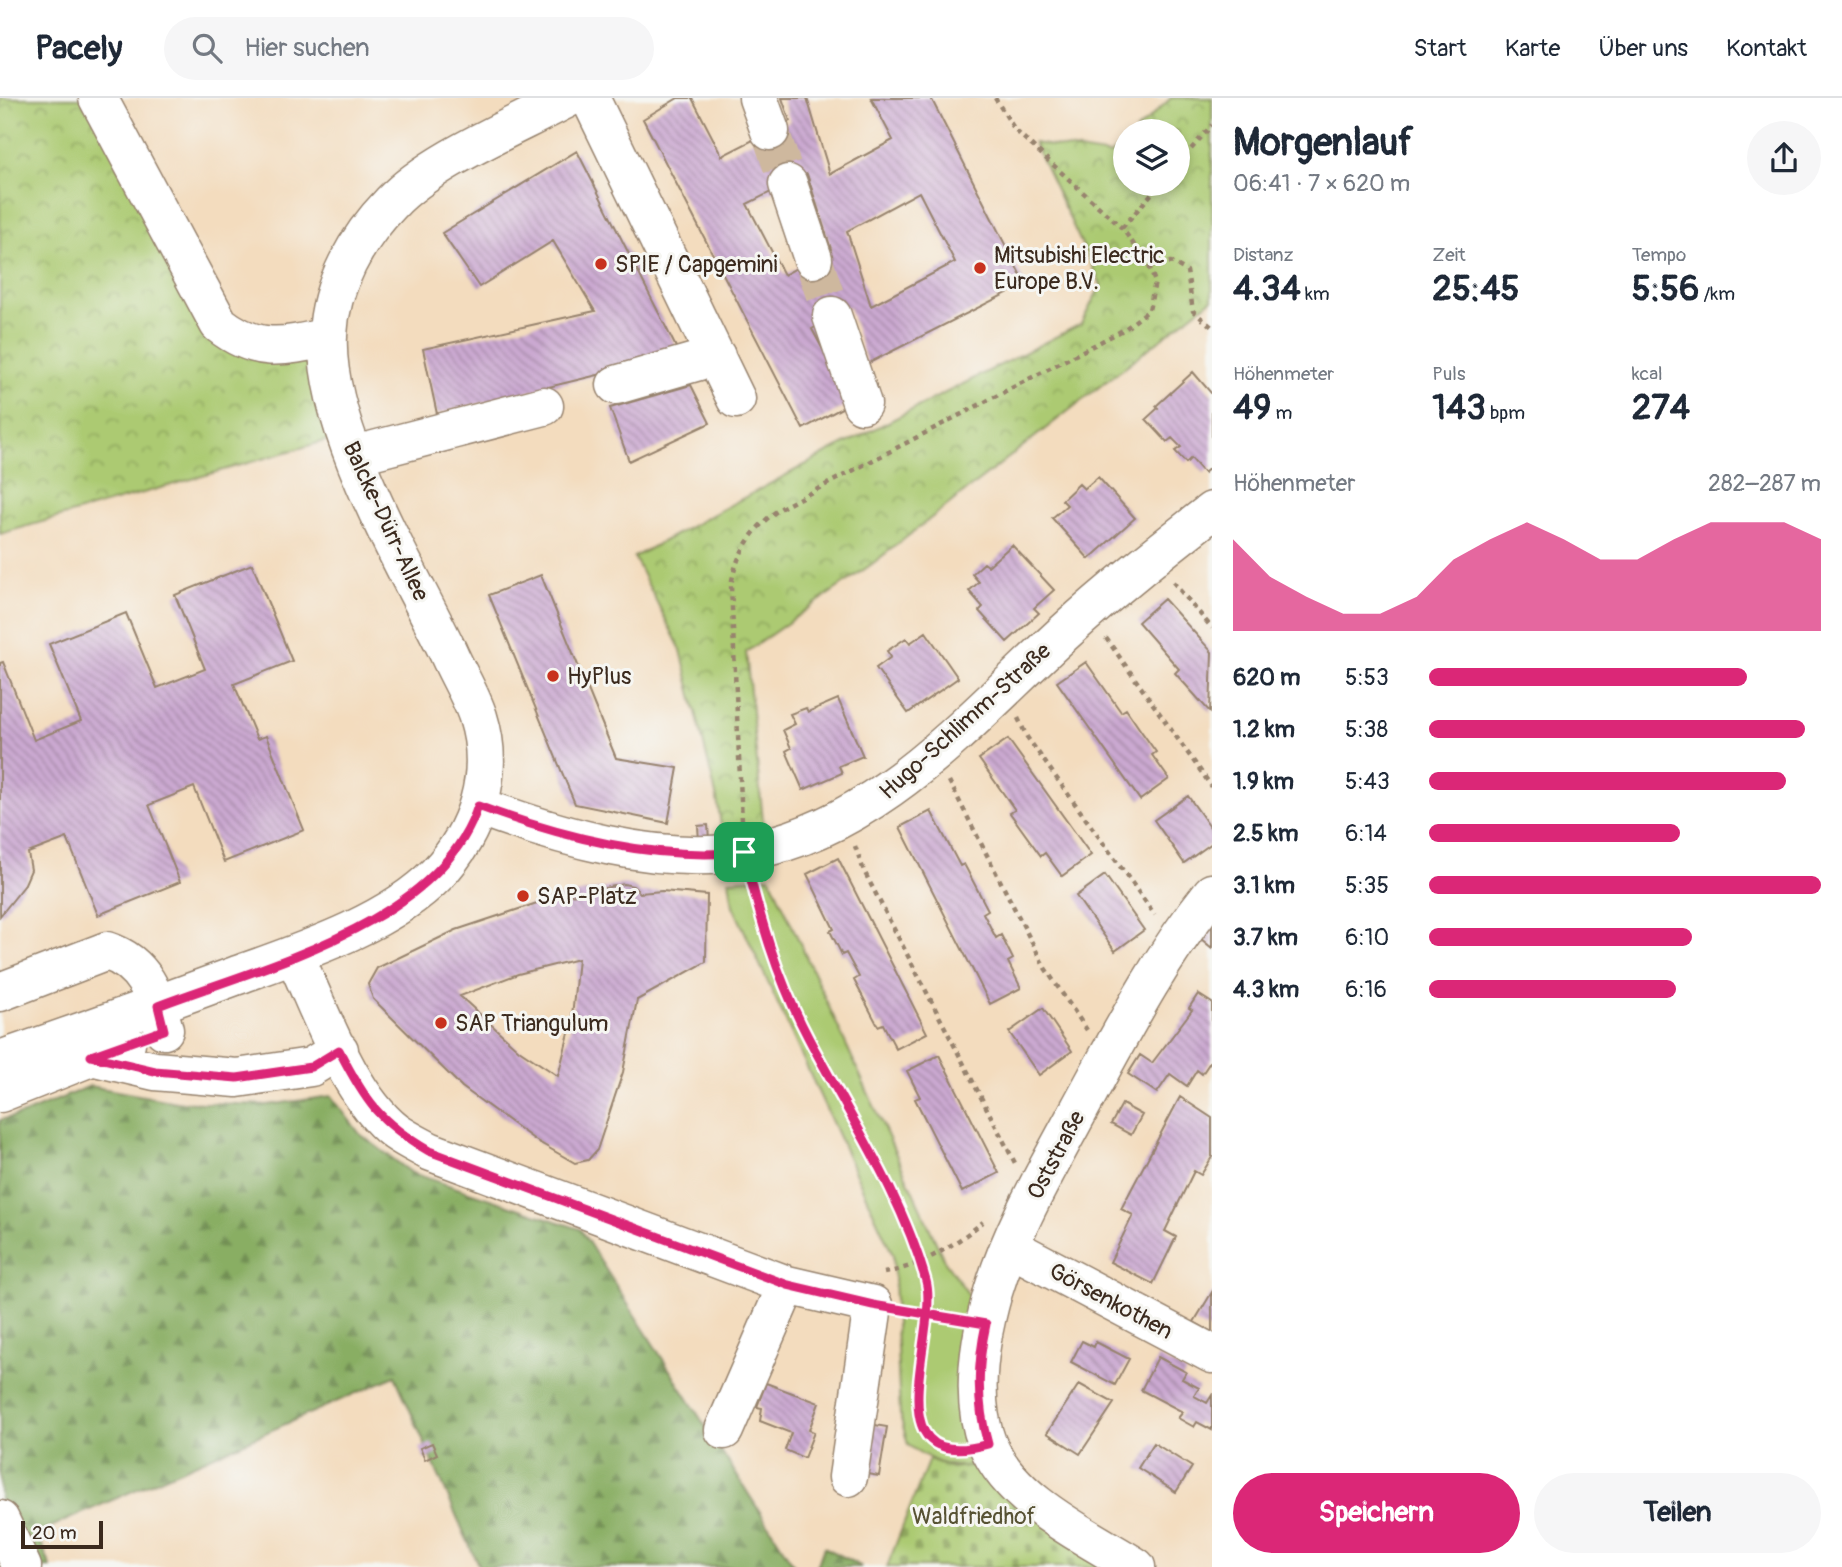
<!DOCTYPE html>
<html lang="de">
<head>
<meta charset="utf-8">
<style>
  body { margin:0; font-family:Pangolin,sans-serif; background:#f6f6f7; color:#1f2937; height:100vh; display:flex; flex-direction:column; font-size:26px; white-space:nowrap }
  * { box-sizing:border-box; margin:0 }
  p { font-size:23px; color:#747a83 }
  .icon { flex:none; width:38px; height:38px; fill:none; stroke:currentColor; stroke-width:2; stroke-linecap:round; stroke-linejoin:round }
  .map { position:relative; flex:1; overflow:hidden }
  .side { display:flex; flex-direction:column; background:#fff; width:630px }
  .side>* { flex:none }
  .controls { position:absolute; left:1113px; top:21px; display:grid; gap:14px }
  .controls a { display:grid; place-items:center; width:77px; height:77px; border-radius:50%; background:#fff; box-shadow:0 4px 10px #0003; font-size:35px }
  .scale { position:absolute; left:21px; bottom:18px; width:82px; box-sizing:border-box; padding-left:7px; border:4px solid #3b2a1e; border-top:0; font-size:19px; line-height:24px; white-space:nowrap; color:#3b2a1e; -webkit-text-stroke:5px #f6f6f2; paint-order:stroke }
  .pin { position:absolute; display:grid; place-items:center; width:60px; height:60px; color:#fff; margin:-30px; border-radius:14px; box-shadow:0 4px 10px #0006 }
  .round { display:grid; place-items:center; flex:none; width:74px; height:74px; border-radius:37px; background:#f6f6f7 }
  .head { display:flex; align-items:center; justify-content:space-between; height:119px; padding:0 21px }
  h1 { font-size:38px; font-weight:800; line-height:52px }
  .figures { display:grid; grid-template-columns:repeat(3,1fr); gap:10px; height:119px; padding:7px 21px }
  .figures div { display:grid; align-content:center }
  .figures b { font-size:35px; font-weight:800 }
  .figures small { font-size:19px; font-weight:400 }
  .figures p { font-size:19px }
  .chart { height:196px; padding:14px 21px }
  .chart p { display:flex; justify-content:space-between }
  .chart svg { width:100%; height:126px; margin-top:7px; fill:#db2777; opacity:.7 }
  .cta { display:flex; gap:14px; margin-top:auto; padding:14px 21px }
  .cta a { flex:1; height:80px; border-radius:42px; background:#db2777; color:#fff; font-size:28px; font-weight:800; line-height:80px; text-align:center }
  .cta a+a { background:#f6f6f7; color:#1f2937 }
  ul { padding:0 21px; list-style:none; font-size:23px }
  li { display:grid; grid-template-columns:112px 84px 1fr; align-items:center; height:52px }
  li i { height:18px; border-radius:9px; background:#db2777 }
  header { display:flex; align-items:center; gap:42px; box-sizing:border-box; height:98px; padding:0 35px; background:#fff; border-bottom:2px solid #e0e1e3 }
  header strong { font-size:33px }
  nav { display:flex; gap:38px; margin-inline-start:auto; font-size:24px }
  .search { width:490px; height:63px; background:#f6f6f7; display:flex; align-items:center; gap:18px; box-sizing:border-box; padding:0 24px; border-radius:38px; color:#747a83; font-size:26px }
  main { display:flex; flex:1; min-height:0 }
  .map>svg:first-child { display:block }
  .grass { fill:#acca72; stroke:#747a48; stroke-width:2 }
  .forest { fill:url(#forest-firs); stroke:#626c41; stroke-width:2 }
  .cemetery { fill:url(#cemetery-stones); stroke:#747a48; stroke-width:2 }
  .park { fill:url(#park-crowns); stroke:#747a48; stroke-width:2 }
  .building { fill:url(#building-back-hatch); fill-rule:evenodd }
  .lines { fill:none; stroke-linecap:round; stroke-linejoin:round }
  .minor-tunnel { stroke:#ceb89e; stroke-width:38; stroke-dasharray:38 19; stroke-linecap:butt }
  .minor-casing { stroke:#97836e; stroke-width:41 }
  .path { stroke:#97836e; stroke-width:4.5; stroke-dasharray:5 5; stroke-linecap:butt }
  .minor { stroke:#fff; stroke-width:38 }
  .route-casing { stroke:#fff; stroke-width:14 }
  .route { stroke:#db2777; stroke-width:9 }
  .poi-dot { fill:#c8321e; stroke:#f6f6f2; stroke-width:2.5 }
  .labels { text-anchor:middle; dominant-baseline:central; stroke-width:6; stroke-linejoin:round; paint-order:stroke }
  .poi-label { font-size:23px; fill:#3b2a1e; stroke:#f6f6f2; text-anchor:start }
  .street-label { font-size:23px; fill:#3b2a1e; stroke:#f6f6f2 }
  .park-label { font-size:23px; fill:#575233; stroke:#f6f6f2 }
</style>
</head>
<body>
<header>
<strong>Pacely</strong>
<div class="search"><svg class="icon" aria-label="search" viewBox="0 0 24 24"><circle cx="10" cy="10" r="6"/><path d="M15 15l6 6"/></svg>Hier suchen</div>
<nav><a>Start</a><a>Karte</a><a>Über uns</a><a>Kontakt</a></nav>
</header>
<main>
<div class="map">
<svg width="1212" height="1469" viewBox="0 0 1212 1469">
  <defs>
    <pattern id="forest-firs" width="22" height="20" patternUnits="userSpaceOnUse" patternTransform="scale(1.75)"><rect width="22" height="20" fill="#89ae64"/><path d="M5 1l3.5 6h-7zM16 11l3.5 6h-7z" fill="#718e52"/></pattern>
    <pattern id="cemetery-stones" width="16" height="16" patternUnits="userSpaceOnUse" patternTransform="scale(1.75)"><rect width="16" height="16" fill="#acca72"/><path d="M2 7V4a2 2 0 0 1 4 0v3zM10 15v-3a2 2 0 0 1 4 0v3z" fill="#8da45d"/></pattern>
    <pattern id="park-crowns" width="20" height="18" patternUnits="userSpaceOnUse" patternTransform="scale(1.75)"><rect width="20" height="18" fill="#acca72"/><path d="M2 6a3 3 0 1 1 6 0M12 15a3 3 0 1 1 6 0" fill="none" stroke="#8da45d"/></pattern>
    <pattern id="building-back-hatch" width="6" height="6" patternUnits="userSpaceOnUse" patternTransform="scale(1.75)"><rect width="6" height="6" fill="#cba9d1"/><path d="M-1 5l2 2M0 0l6 6M5-1l2 2" fill="none" stroke="#a68aa9"/></pattern>
  </defs>
  <rect width="100%" height="100%" fill="#f6f6f2"/>
  <filter id="ink" filterUnits="userSpaceOnUse"><feTurbulence type="fractalNoise" baseFrequency=".0143" numOctaves="2"/><feDisplacementMap in="SourceGraphic" scale="14" xChannelSelector="R" yChannelSelector="G"/><feConvolveMatrix kernelMatrix="1 2 1 2 8 2 1 2 1" color-interpolation-filters="sRGB"/></filter>
  <filter id="wash" filterUnits="userSpaceOnUse"><feTurbulence type="fractalNoise" baseFrequency=".00686" numOctaves="4" result="noise"/><feDisplacementMap in="SourceGraphic" scale="28" xChannelSelector="R" yChannelSelector="G"/><feGaussianBlur stdDeviation="1.57" result="paint"/><feColorMatrix in="noise" values="0 0 0 0 0 0 0 0 0 0 0 0 0 0 0 0 0 1.4 0 .05"/><feComposite in="paint" operator="in"/></filter>
  <g filter="url(#wash)">
    <rect width="100%" height="100%" fill="#f3dcbe"/>
    <path class="grass" d="M770 779 944 1162 969 1197 965 1326 998 1364C955 1370 946 1373 908 1347L900 1317 893 1157 733 808 729 782Z"/>
    <path class="forest" d="M90 988 176 1004 268 1007 331 998 360 1036 412 1075 580 1131 795 1469H479L395 1278 37 1435 51 1469H0V1022L24 1016Z
      M824 1449 862 1469H817Z"/>
    <path class="cemetery" d="M929 1361 952 1370 998 1364 1136 1469H887Z"/>
    <path class="park" d="M0 0H98L219 226 328 239 346 337 0 436Z
      M1171 0H1212V201L872 466 746 554 764 733 723 741 717 701 681 552 634 459 827 355 1081 226 1101 187 1034 45 1110 57 1125 43V86H1178V33H1136Z"/>
    <g id="blocks">
      <path class="building" d="M678 0H692L722 58 790 23 782 0H807L830 76 893 42 871 0H931L1025 186 867 266 849 209 812 231 851 305 803 331 643 21ZM807 76 831 151 784 177 747 106ZM919 94 955 164 871 208 847 133Z
        M577 53 680 257 437 316 423 251 595 213 553 143 479 189 442 135Z
        M1193 274 1212 296V368L1204 375 1191 360 1186 365 1175 353 1181 349 1172 340 1167 344 1146 321 1158 310 1156 308Z
        M691 287 710 325 629 363 610 310Z
        M1098 379 1135 420 1089 461 1052 420 1067 407 1062 402 1079 386 1084 391Z
        M1012 447 1054 492 1034 510 1039 515 1007 544 979 513 983 509 969 493 979 484 972 476 984 465 988 468Z
        M252 466 292 563 234 586 257 641 266 638 304 732 224 764 194 689 149 707 180 784 98 817 67 740 28 755 31 772 24 788 0 818V565L3 564 34 642 81 623 49 546 126 515 157 590 205 571 175 497Z
        M541 477 616 660 678 670 668 725 575 706 489 497Z
        M1164 501 1212 554 1210 614 1175 575 1179 571 1138 524Z
        M926 534 958 580 908 615 876 570 891 559 887 553 906 540 910 545Z
        M1086 564 1121 614 1126 611 1141 633 1156 654 1152 657 1169 681 1140 702 1057 584Z
        M838 601 863 658 839 668 842 675 803 692 786 653 791 650 783 632 795 626 790 616 806 610 808 614Z
        M1008 641 1091 757 1062 778 1045 755 1041 758 1010 715 1015 712 979 661Z
        M1188 698 1212 732V745L1184 765 1154 722Z
        M931 713 960 768 964 766 988 812 983 815 996 840 1001 837 1013 861 1008 864 1021 890 990 906 900 729Z
        M708 727 709 742 699 743 698 728Z
        M838 760 927 935 896 951 883 926 878 928 854 882 859 879 846 855 842 857 830 833 834 831 807 776Z
        M1105 777 1144 832 1115 853 1076 798Z
        M624 786 633 788 640 795 662 793 707 797 706 864 637 902 623 974 597 1052 588 1062 575 1065 535 1042 462 989 373 901 368 886 377 870 456 832 546 802ZM578 861 571 927 558 978 519 952 460 898 518 876Z
        M1212 824V850L1200 840Z
        M1198 896 1212 905V961L1202 976 1197 972 1187 988 1170 976 1157 995 1128 976 1140 957 1152 965 1192 912 1189 910Z
        M1043 910 1072 953 1039 977 1009 934Z
        M939 957 999 1075 962 1094 915 1001 920 999 907 973Z
        M1180 999 1212 1020V1059L1201 1077 1194 1073 1165 1133 1176 1139 1153 1186 1110 1164 1133 1117 1121 1111Z
        M1122 1006 1142 1017 1131 1037 1111 1026Z
        M1212 1194V1234L1194 1224Z
        M1082 1243 1094 1249 1096 1244 1129 1261 1115 1287 1071 1264Z
        M1158 1259 1186 1274 1182 1281 1199 1290 1194 1298 1207 1305 1212 1297V1332L1197 1324 1194 1329 1178 1320 1183 1314 1141 1292Z
        M766 1285 819 1305 809 1332 814 1334 804 1360 785 1352 791 1335 760 1323 762 1310 757 1309Z
        M1079 1286 1114 1305 1080 1356 1047 1335Z
        M863 1325 887 1329 879 1378 855 1374Z
        M432 1345 437 1356 425 1362 420 1350Z
        M1154 1345 1192 1369 1176 1394 1138 1370Z"/>
    </g>
  </g>
  <g filter="url(#ink)">
    <use href="#blocks" fill-opacity="0" stroke="#97836e" stroke-width="2"/>
    <g class="lines">
      <path class="minor-tunnel" d="M770 33 788 86
        M813 161 832 218"/>
      <defs>
        <path id="minor" d="M98 0 219 226C257 256 284 249 328 239
          M590 0 736 301
          M758 0 770 33
          M788 86 813 161
          M832 218 862 306
          M616 287 716 258
          M355 357 544 308
          M478 708C558 738 656 767 742 754 876 734 970 620 1065 534 1112 491 1162 452 1212 413
          M295 859C320 912 349 998 396 1034 406 1041 418 1047 429 1053L787 1187 873 1207 848 1379
          M0 894 107 853C144 865 155 896 164 932
          M91 958 155 973 237 980 311 969 339 952
          M0 962C79 935 157 907 235 878 299 855 389 826 437 776 477 734 496 676 478 619 471 597 457 575 448 554 407 469 323 331 328 237 330 187 357 140 391 105 430 63 516 28 568 0
          M0 995 126 945
          M1010 1149 1212 1256
          M724 1332 787 1187
          M0 1422 22 1469
          M1136 1469C1085 1437 1011 1404 987 1345 969 1299 980 1240 993 1194 1012 1130 1048 1070 1079 1012 1120 937 1159 861 1212 795"/>
      </defs>
      <use href="#minor" class="minor-casing"/>
      <path class="path" d="M1178 66 1212 27
        M1122 130 1160 86
        M1149 168 1171 164 1187 173 1193 213 1212 229
        M1173 484 1212 530
        M1106 540 1212 689
        M1018 620 1027 639 1155 817
        M949 683 1045 870 1087 932
        M742 723 731 488C736 455 754 427 783 409L1125 231 1149 212 1155 184 1149 168 1122 130 1015 32 995 0
        M855 748 864 773 1015 1065
        M751 783C760 820 769 856 784 890 829 988 895 1078 926 1182 929 1193 930 1207 929 1219 926 1254 892 1347 956 1352
        M884 1175C922 1168 953 1148 983 1124
        M904 1213 954 1221"/>
      <use href="#minor" class="minor"/>
    </g>
  </g>
  <g class="lines" filter="url(#ink)">
    <defs>
      <path id="route" d="M744 754C654 763 562 739 478 708 440 826 262 868 158 908L164 932 91 958 155 973 237 980 311 969 339 952C365 1003 379 1024 429 1053L788 1187 873 1207 986 1226C977 1267 976 1306 988 1346 870 1379 940 1234 926 1183 902 1096 849 1018 808 939 776 878 760 820 744 754"/>
    </defs>
    <use href="#route" class="route-casing"/>
    <use href="#route" class="route"/>
  </g>
  <g class="poi-dot">
    <circle cx="601" cy="166" r="7"/>
    <circle cx="980" cy="170" r="7"/>
    <circle cx="553" cy="578" r="7"/>
    <circle cx="523" cy="798" r="7"/>
    <circle cx="441" cy="925" r="7"/>
  </g>
  <g class="labels">
    <g class="poi-label">
      <text x="994" y="157">Mitsubishi Electric<tspan x="994" dy="26">Europe B.V.</tspan></text>
      <text x="615" y="166">SPIE / Capgemini</text>
      <text x="567" y="578">HyPlus</text>
      <text x="537" y="798">SAP-Platz</text>
      <text x="455" y="925">SAP Triangulum</text>
    </g>
    <g class="street-label">
      <text transform="translate(386 423) rotate(65)">Balcke-Dürr-Allee</text>
      <text transform="translate(965 623) rotate(-42)">Hugo-Schlimm-Straße</text>
      <text transform="translate(1056 1057) rotate(-62)">Oststraße</text>
      <text transform="translate(1111 1203) rotate(28)">Görsenkothen</text>
    </g>
    <g class="park-label">
      <text x="974" y="1418">Waldfriedhof</text>
    </g>
  </g>
</svg>
<div class="controls">
<a><svg class="icon" aria-label="layers" viewBox="0 0 24 24"><path d="M12 4l9 5-9 5-9-5zM3 14l9 5 9-5"/></svg></a>
</div>
<div class="scale">20 m</div>
<div class="pin" style="left:744px;top:754px;background:#1e9e55"><svg class="icon" aria-label="arrive" viewBox="0 0 24 24"><path d="M6 21V4h12l-3 4 3 4H6"/></svg></div>
</div>
<section class="side">
<div class="head"><div><h1>Morgenlauf</h1><p>06:41 · 7 × 620 m</p></div><a class="round"><svg class="icon" aria-label="share" viewBox="0 0 24 24"><path d="M12 15V3M7 8l5-5 5 5M5 13v7h14v-7"/></svg></a></div>
<div class="figures">
<div><p>Distanz</p><b>4.34<small> km</small></b></div>
<div><p>Zeit</p><b>25:45</b></div>
<div><p>Tempo</p><b>5:56<small> /km</small></b></div>
</div>
<div class="figures">
<div><p>Höhenmeter</p><b>49<small> m</small></b></div>
<div><p>Puls</p><b>143<small> bpm</small></b></div>
<div><p>kcal</p><b>274</b></div>
</div>
<div class="chart"><p><span>Höhenmeter</span>282–287 m</p>
<svg viewBox="0 0 160 44" preserveAspectRatio="none"><path d="M0 44V12L10 25L20 32L30 38L40 38L50 32L60 19L70 12L80 6L90 12L100 19L110 19L120 12L130 6L140 6L150 6L160 12V44z"/></svg>
</div>
<ul>
<li><b>620 m</b>5:53<i style="width:81%"></i></li>
<li><b>1.2 km</b>5:38<i style="width:96%"></i></li>
<li><b>1.9 km</b>5:43<i style="width:91%"></i></li>
<li><b>2.5 km</b>6:14<i style="width:64%"></i></li>
<li><b>3.1 km</b>5:35<i style="width:100%"></i></li>
<li><b>3.7 km</b>6:10<i style="width:67%"></i></li>
<li><b>4.3 km</b>6:16<i style="width:63%"></i></li>
</ul>
<div class="cta"><a>Speichern</a><a>Teilen</a></div>
</section>
</main>
</body>
</html>
